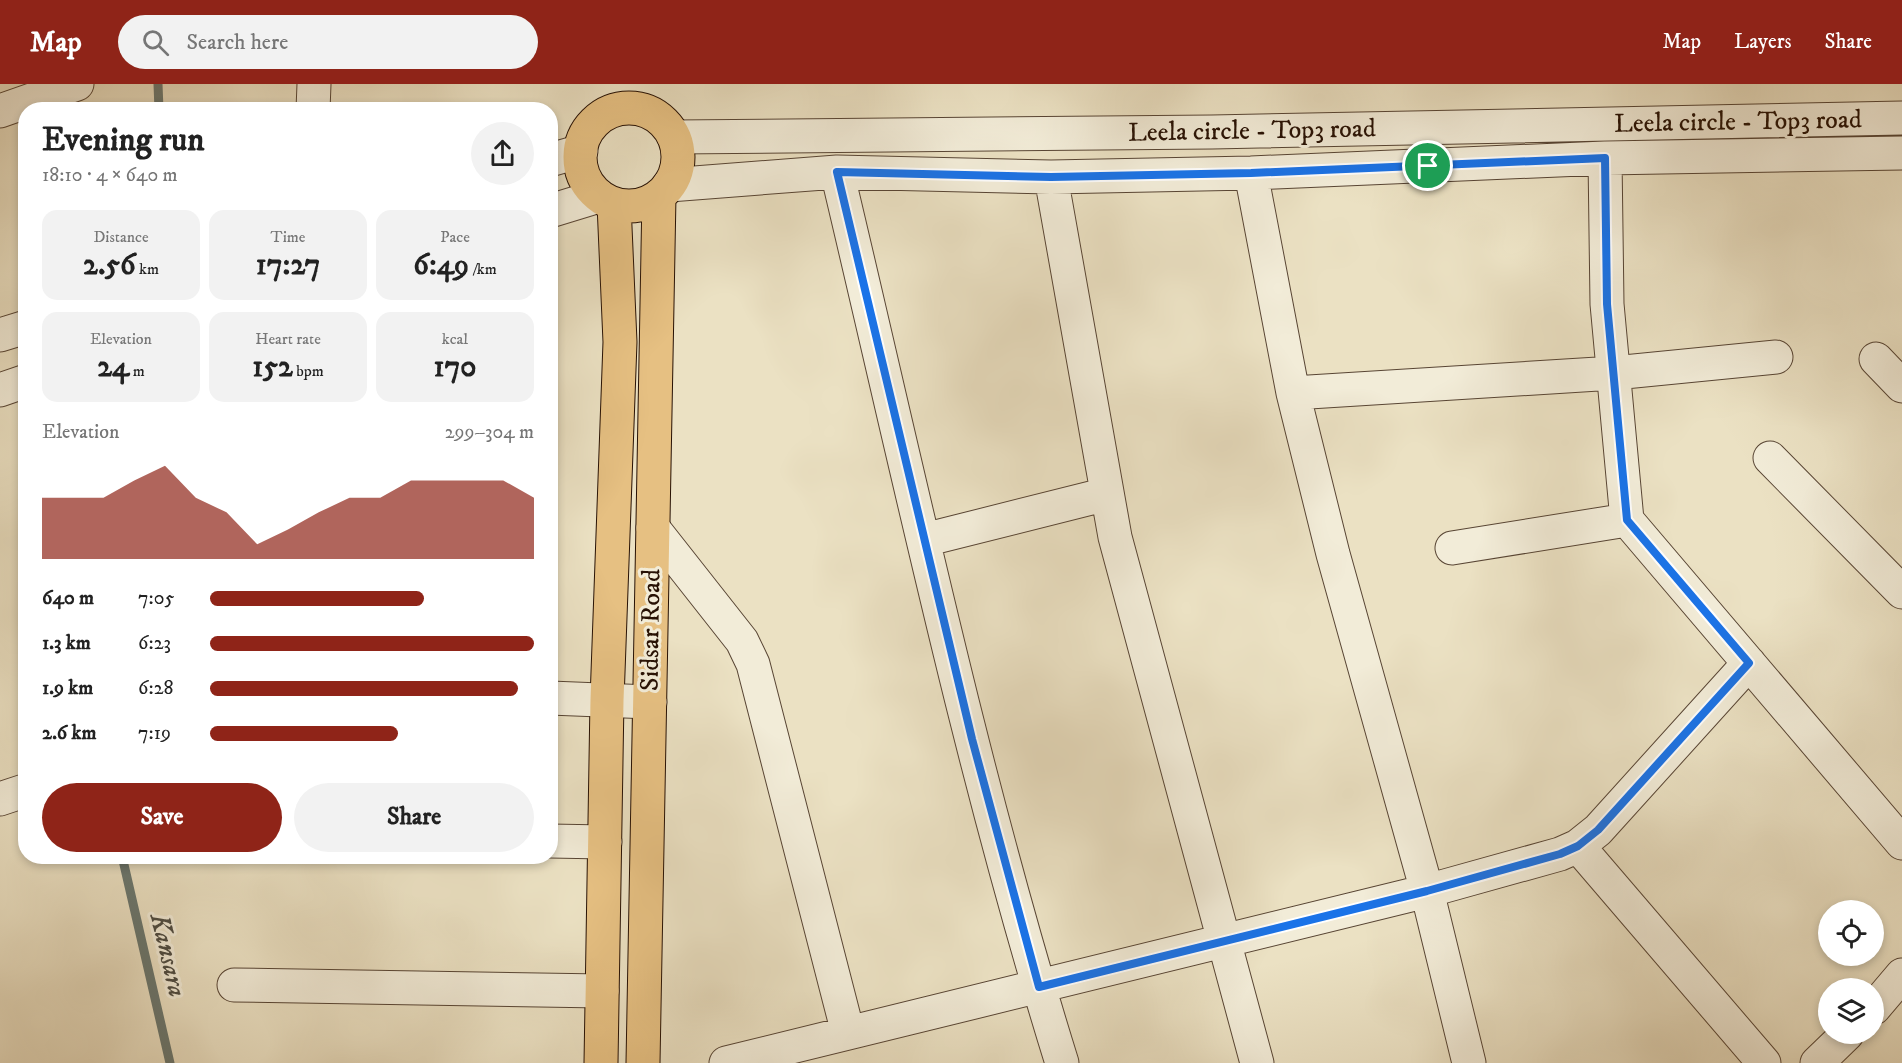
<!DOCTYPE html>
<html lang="en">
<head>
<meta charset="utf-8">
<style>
  body { margin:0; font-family:"IM FELL DW Pica",serif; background:#f2f2f2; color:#222; height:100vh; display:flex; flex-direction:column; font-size:22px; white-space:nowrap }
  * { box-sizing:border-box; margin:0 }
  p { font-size:20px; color:#767676 }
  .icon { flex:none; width:33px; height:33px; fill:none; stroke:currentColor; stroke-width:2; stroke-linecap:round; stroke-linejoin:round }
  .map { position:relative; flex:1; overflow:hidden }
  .sheet { position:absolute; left:18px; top:18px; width:540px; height:762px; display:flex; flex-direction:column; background:#fff; border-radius:24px; box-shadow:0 3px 9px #0003 }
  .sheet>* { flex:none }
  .tools { position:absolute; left:1818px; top:816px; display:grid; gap:12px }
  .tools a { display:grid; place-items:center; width:66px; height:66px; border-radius:50%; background:#fff; box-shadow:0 3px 9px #0003; font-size:30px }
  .pin { position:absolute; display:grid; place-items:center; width:51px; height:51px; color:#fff; margin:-26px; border:3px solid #fff; border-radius:50%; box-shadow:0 2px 6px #0007 }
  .round { display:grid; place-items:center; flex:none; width:63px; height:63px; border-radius:32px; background:#f2f2f2 }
  .overview { display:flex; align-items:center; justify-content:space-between; height:102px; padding:0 24px }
  h1 { font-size:33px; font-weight:700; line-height:45px }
  .stats { display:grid; grid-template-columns:repeat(3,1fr); gap:9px; height:102px; padding:6px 24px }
  .stats div { display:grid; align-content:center; border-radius:15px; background:#f2f2f2; text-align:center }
  .stats b { font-size:30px; font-weight:700 }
  .stats small { font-size:16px; font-weight:400 }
  .stats p { font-size:16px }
  .chart { height:168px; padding:12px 24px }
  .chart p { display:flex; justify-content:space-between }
  .chart svg { width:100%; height:108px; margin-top:6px; fill:#8f2418; opacity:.7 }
  .button { display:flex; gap:12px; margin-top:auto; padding:12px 24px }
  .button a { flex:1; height:69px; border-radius:36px; background:#8f2418; color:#fff; font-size:24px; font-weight:700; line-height:69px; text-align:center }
  .button a+a { background:#f2f2f2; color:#222 }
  ul { padding:0 24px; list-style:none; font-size:20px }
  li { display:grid; grid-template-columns:96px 72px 1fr; align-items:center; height:45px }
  li i { height:15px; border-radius:8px; background:#8f2418 }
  header { display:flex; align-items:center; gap:36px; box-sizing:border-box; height:84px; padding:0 30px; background:#8f2418; color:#fff }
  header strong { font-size:28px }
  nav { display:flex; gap:33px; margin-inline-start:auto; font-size:21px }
  .search { width:420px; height:54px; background:#f2f2f2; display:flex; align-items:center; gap:15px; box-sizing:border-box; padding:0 21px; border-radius:33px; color:#767676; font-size:22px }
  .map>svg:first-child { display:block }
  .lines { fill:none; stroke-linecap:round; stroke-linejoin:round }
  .stream { stroke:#6b7870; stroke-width:9 }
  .minor-casing { stroke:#584534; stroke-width:35 }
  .major-casing { stroke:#271104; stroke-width:35 }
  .minor { stroke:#f2ecd8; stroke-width:33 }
  .major { stroke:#e6c082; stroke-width:33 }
  .route-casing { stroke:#fff; stroke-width:12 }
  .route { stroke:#1a73e8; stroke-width:8 }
  .labels { text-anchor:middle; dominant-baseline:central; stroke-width:6; stroke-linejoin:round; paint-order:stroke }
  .street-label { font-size:26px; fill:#271104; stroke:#f2ecd8 }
  .water-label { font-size:27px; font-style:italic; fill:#4f4d43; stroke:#f2ecd8 }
</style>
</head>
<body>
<header>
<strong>Map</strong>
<div class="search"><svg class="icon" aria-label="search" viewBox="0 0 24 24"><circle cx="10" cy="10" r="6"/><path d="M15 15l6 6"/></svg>Search here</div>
<nav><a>Map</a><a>Layers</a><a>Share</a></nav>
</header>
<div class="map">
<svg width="1902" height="979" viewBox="0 0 1902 979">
  <rect width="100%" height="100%" fill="#ebe1c3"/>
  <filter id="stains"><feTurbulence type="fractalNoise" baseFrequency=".00333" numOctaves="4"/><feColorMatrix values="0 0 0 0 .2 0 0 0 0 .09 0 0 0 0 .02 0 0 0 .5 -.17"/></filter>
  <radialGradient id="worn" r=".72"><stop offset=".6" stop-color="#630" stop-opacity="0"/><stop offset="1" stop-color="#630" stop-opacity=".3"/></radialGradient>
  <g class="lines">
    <path class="stream" d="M158 0 159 26
      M122 772 170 979"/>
    <defs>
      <path id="minor" d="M313 26 314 0
        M0 27 77 0
        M674 53 1212 48 1902 34
        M1605 74 1607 220 1627 436 1902 759
        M550 76 581 67
        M837 88C908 386 971 687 1062 979
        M1051 93 1115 453 1257 979
        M669 101 837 88 1051 93 1251 89 1605 74 1902 69
        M550 127 599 112
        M0 251 26 243
        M1876 275 1902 302
        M0 306 26 297
        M1293 309 1614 289 1776 273
        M1770 374 1902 508
        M653 444 742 557 753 580 848 949
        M924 456 1107 410
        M1452 464 1627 436
        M550 614 650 618
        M0 715 24 707
        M550 757 605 758
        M1578 762 1764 979
        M234 901 602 907
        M1874 924 1902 891
        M726 979 1427 807 1333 470 1293 309 1251 89
        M1469 979 1427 807 1560 770 1578 762 1598 746 1749 579
        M1817 979 1847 950"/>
      <path id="major" d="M580 73a49 49 0 1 1 98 0a49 49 0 1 1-98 0Z
        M601 979 607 616 620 258 614 120
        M643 979 659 112"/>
    </defs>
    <use href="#minor" class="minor-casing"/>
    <use href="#major" class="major-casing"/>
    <use href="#minor" class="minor"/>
    <use href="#major" class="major"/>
  </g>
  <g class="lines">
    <defs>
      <path id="route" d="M1605 74 1607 220 1627 436 1749 579 1598 746 1578 762 1560 770 1427 807 1039 903 972 655 837 88 1051 93 1251 89Z"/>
    </defs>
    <use href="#route" class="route-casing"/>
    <use href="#route" class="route"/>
  </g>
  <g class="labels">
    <g class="street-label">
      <text transform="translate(1738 38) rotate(-1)">Leela circle - Top3 road</text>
      <text transform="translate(1252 47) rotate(-1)">Leela circle - Top3 road</text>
      <text transform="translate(651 546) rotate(-89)">Sidsar Road</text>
    </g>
    <g class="water-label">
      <text transform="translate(168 871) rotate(77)">Kansara</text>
    </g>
  </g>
  <rect width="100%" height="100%" filter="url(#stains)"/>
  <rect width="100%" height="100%" fill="url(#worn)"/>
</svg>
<div class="tools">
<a><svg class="icon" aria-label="locate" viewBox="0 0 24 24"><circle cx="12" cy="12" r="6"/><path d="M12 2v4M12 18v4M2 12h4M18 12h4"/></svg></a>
<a><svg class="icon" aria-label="layers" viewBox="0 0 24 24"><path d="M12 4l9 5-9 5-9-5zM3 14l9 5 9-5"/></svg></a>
</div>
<div class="pin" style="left:1428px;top:82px;background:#1e9e55"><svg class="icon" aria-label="arrive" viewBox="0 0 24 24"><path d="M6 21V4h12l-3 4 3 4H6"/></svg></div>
<section class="sheet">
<div class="overview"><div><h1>Evening run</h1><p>18:10 · 4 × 640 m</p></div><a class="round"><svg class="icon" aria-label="share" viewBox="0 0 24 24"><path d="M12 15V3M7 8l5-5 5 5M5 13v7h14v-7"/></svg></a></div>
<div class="stats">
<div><p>Distance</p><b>2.56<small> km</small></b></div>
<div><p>Time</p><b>17:27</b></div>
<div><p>Pace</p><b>6:49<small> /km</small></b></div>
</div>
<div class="stats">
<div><p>Elevation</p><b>24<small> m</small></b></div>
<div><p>Heart rate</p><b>152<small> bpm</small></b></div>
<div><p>kcal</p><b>170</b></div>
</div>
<div class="chart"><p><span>Elevation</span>299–304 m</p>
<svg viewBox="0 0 160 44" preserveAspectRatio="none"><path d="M0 44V19L10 19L20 19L30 12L40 6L50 19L60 25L70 38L80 32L90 25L100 19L110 19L120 12L130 12L140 12L150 12L160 19V44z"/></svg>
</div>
<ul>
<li><b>640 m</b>7:05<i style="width:66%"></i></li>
<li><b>1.3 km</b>6:23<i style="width:100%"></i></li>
<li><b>1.9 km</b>6:28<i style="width:95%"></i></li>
<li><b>2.6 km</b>7:19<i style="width:58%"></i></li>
</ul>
<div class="button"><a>Save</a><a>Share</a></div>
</section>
</div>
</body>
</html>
